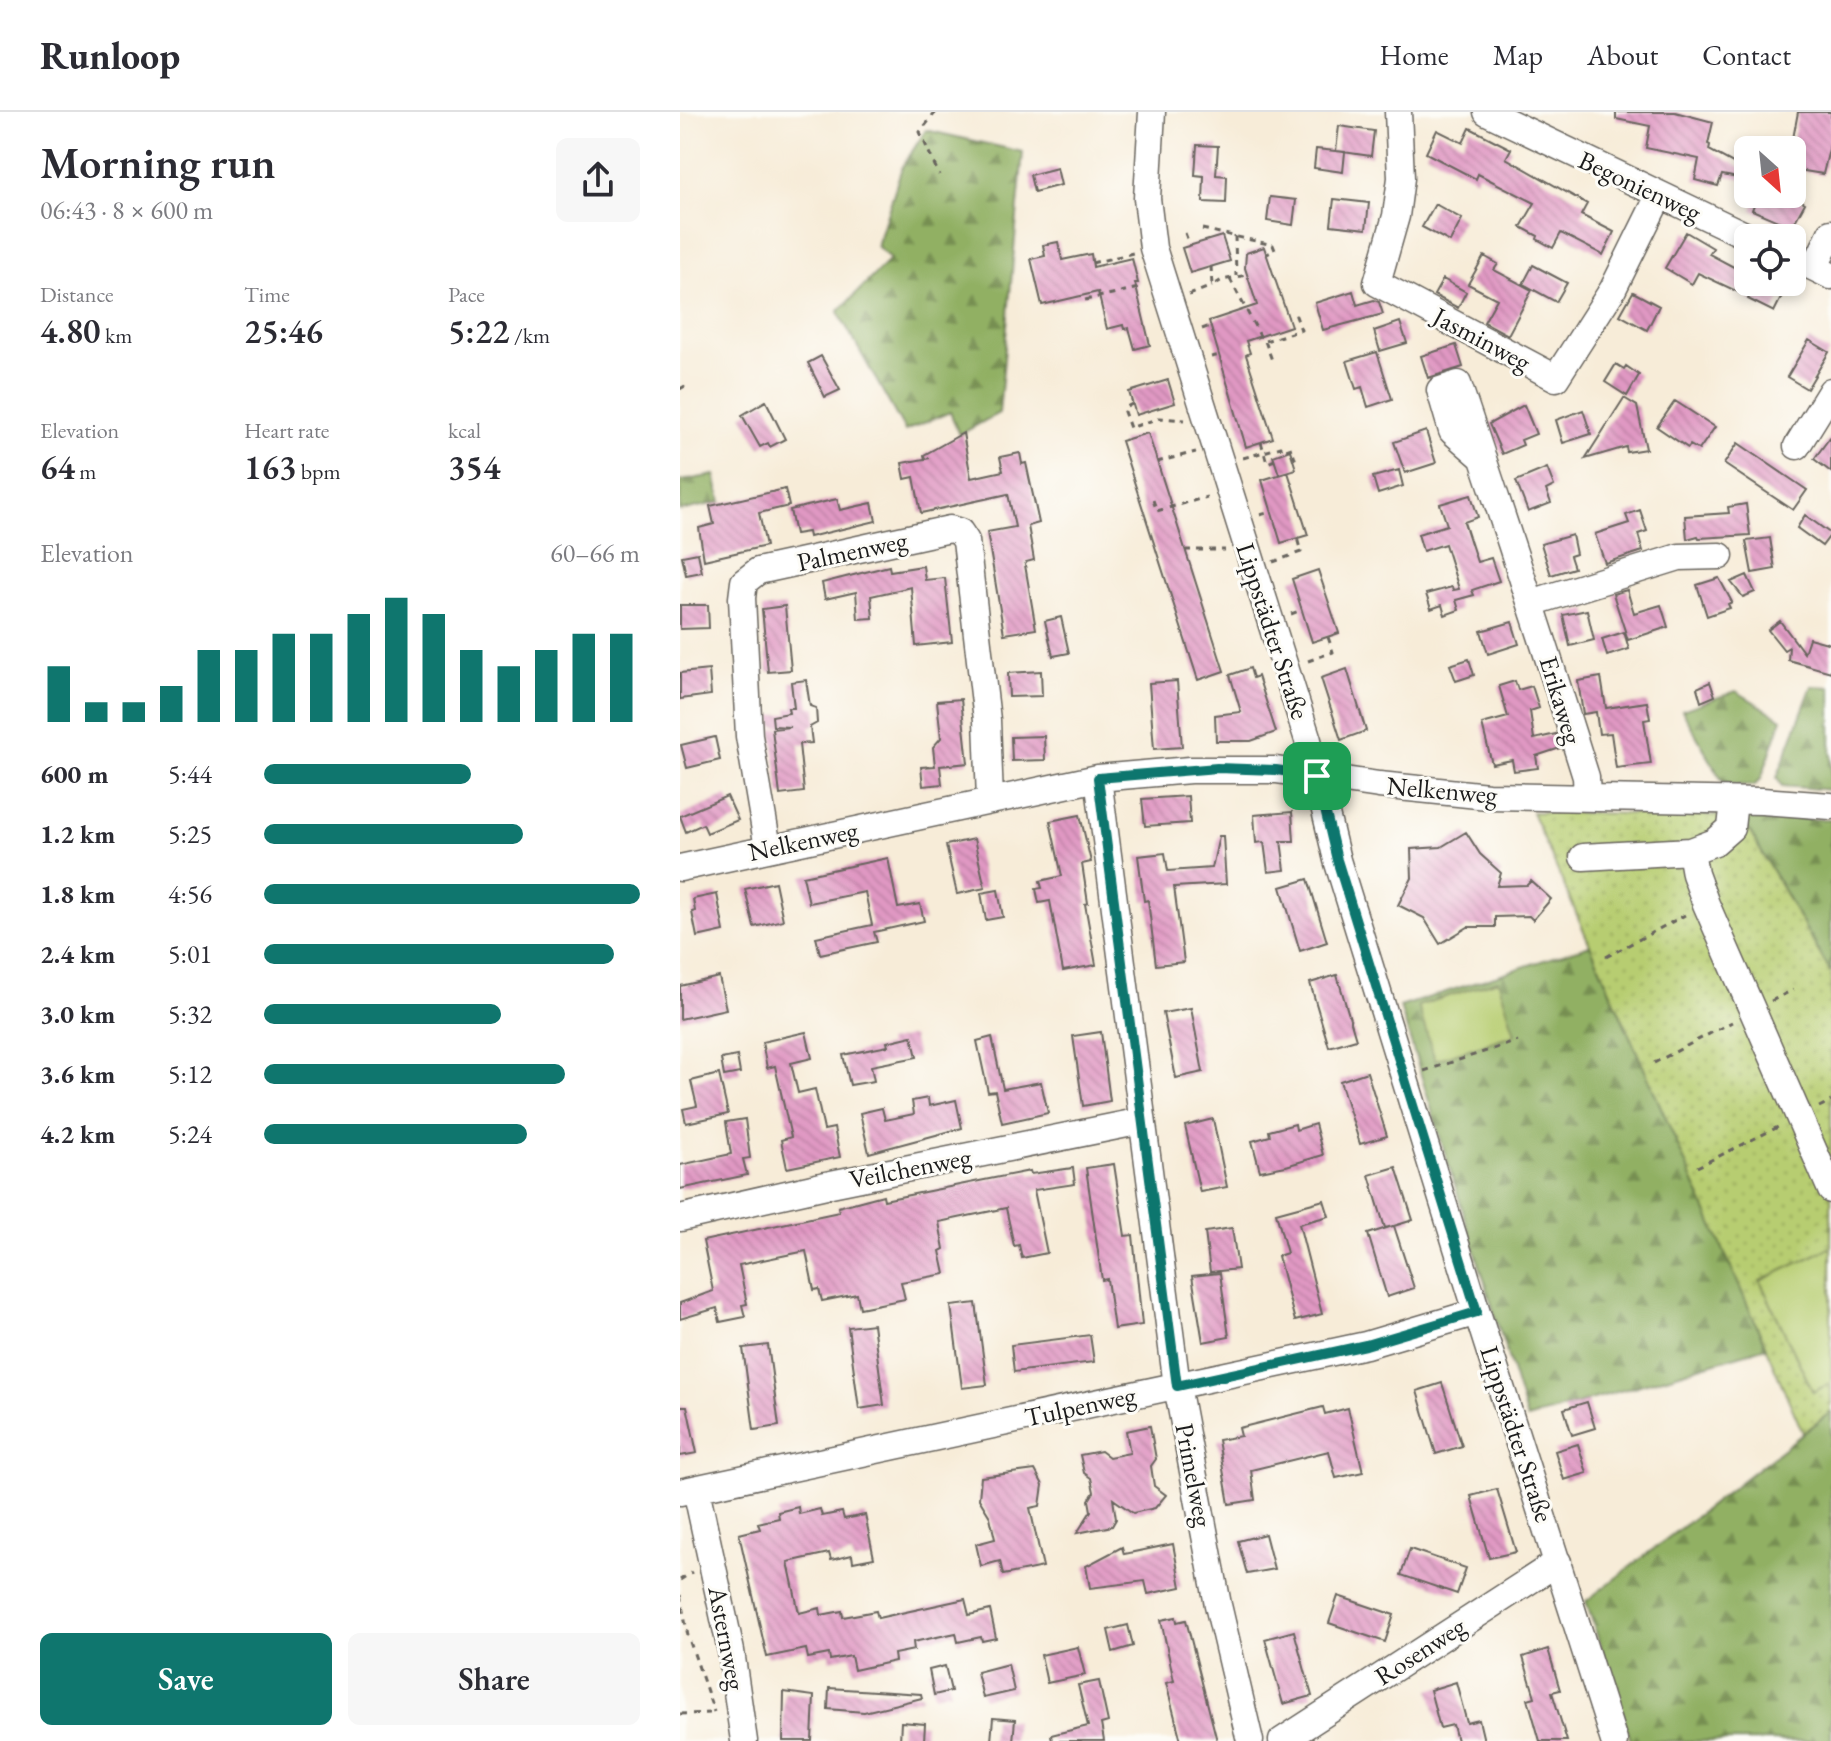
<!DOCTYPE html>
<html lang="en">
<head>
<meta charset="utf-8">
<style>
  body { margin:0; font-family:"EB Garamond",serif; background:#f7f7f7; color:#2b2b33; height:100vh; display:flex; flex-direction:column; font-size:30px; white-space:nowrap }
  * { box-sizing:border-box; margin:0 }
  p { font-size:26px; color:#7c7c81 }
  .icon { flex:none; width:44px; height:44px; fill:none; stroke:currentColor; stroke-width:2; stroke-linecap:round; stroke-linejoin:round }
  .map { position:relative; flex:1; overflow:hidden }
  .side { display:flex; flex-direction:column; background:#fff; width:680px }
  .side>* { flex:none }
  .needle { width:52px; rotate:153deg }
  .buttons { position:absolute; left:1054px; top:24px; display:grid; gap:16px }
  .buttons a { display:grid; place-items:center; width:72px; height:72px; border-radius:12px; background:#fff; box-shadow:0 4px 12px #0003; font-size:40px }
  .pin { position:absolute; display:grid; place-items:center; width:68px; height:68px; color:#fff; margin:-34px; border-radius:16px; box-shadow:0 4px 12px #0006 }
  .round { display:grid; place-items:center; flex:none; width:84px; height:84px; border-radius:12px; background:#f7f7f7 }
  .overview { display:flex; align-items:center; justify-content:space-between; height:136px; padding:0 40px }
  h1 { font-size:44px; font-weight:600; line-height:60px }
  .figures { display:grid; grid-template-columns:repeat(3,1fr); gap:12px; height:136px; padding:8px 40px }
  .figures div { display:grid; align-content:center }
  .figures b { font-size:34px; font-weight:600 }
  .figures small { font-size:22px; font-weight:400 }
  .figures p { font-size:22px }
  .chart { height:224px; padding:16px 40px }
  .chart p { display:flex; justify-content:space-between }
  .chart svg { width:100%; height:144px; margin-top:8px; stroke:#0f766e; stroke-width:6 }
  .cta { display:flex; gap:16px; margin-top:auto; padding:16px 40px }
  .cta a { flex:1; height:92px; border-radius:12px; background:#0f766e; color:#fff; font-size:32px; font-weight:600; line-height:92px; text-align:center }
  .cta a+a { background:#f7f7f7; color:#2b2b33 }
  ul { padding:0 40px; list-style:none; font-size:26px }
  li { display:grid; grid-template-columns:128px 96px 1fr; align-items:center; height:60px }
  li i { height:20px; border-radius:10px; background:#0f766e }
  header { display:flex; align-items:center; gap:48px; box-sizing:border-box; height:112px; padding:0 40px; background:#fff; border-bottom:2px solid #e1e1e2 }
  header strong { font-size:38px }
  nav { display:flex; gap:44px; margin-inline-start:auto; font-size:28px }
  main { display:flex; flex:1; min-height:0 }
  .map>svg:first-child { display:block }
  .green { fill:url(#green-dots); stroke:#6a7446; stroke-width:2 }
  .forest { fill:url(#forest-firs); stroke:#566640; stroke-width:2 }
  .pitch { fill:#b7cd71; stroke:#6a7446; stroke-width:2 }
  .building { fill:url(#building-back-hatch) }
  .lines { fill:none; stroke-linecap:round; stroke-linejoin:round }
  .minor-casing { stroke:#69655e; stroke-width:29 }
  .path { stroke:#69655e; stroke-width:3; stroke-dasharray:6 6; stroke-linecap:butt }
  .minor { stroke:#fff; stroke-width:26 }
  .route-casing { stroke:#fff; stroke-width:16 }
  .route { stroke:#0f766e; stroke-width:10 }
  .labels { text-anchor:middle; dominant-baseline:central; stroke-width:6; stroke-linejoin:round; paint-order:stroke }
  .street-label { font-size:26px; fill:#1c1c1c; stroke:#fdfcf7 }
</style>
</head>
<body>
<header>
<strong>Runloop</strong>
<nav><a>Home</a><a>Map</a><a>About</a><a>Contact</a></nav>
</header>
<main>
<section class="side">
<div class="overview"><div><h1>Morning run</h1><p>06:43 · 8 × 600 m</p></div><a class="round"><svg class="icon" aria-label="share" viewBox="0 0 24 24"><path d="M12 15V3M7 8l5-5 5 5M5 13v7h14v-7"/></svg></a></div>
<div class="figures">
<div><p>Distance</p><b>4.80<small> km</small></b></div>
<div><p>Time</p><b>25:46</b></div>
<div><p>Pace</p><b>5:22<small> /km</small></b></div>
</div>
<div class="figures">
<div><p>Elevation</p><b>64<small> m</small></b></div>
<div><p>Heart rate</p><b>163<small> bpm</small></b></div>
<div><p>kcal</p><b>354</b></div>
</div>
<div class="chart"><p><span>Elevation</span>60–66 m</p>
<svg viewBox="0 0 160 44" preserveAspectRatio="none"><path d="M5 44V27M15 44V38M25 44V38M35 44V33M45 44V22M55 44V22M65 44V17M75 44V17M85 44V11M95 44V6M105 44V11M115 44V22M125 44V27M135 44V22M145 44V17M155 44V17"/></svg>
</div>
<ul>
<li><b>600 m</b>5:44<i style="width:55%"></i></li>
<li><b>1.2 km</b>5:25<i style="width:69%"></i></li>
<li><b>1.8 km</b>4:56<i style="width:100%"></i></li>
<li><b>2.4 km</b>5:01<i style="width:93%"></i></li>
<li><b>3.0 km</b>5:32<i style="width:63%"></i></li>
<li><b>3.6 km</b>5:12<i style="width:80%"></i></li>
<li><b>4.2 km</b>5:24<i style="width:70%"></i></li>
</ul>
<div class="cta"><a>Save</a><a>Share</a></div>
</section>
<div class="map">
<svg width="1151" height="1629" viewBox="0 0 1151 1629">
  <defs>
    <pattern id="green-dots" width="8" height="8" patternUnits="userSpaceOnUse" patternTransform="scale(2)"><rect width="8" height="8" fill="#b7cd71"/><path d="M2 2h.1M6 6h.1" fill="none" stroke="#9daf61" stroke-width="1.8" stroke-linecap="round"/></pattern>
    <pattern id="forest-firs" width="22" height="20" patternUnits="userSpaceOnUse" patternTransform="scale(2)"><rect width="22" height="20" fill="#91b063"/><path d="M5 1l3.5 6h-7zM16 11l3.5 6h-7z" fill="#768e51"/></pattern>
    <pattern id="building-back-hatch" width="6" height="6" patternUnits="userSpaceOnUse" patternTransform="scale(2)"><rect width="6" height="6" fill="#e098c3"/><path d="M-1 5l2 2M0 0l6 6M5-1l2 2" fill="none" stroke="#c082a7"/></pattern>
  </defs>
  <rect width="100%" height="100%" fill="#fdfcf7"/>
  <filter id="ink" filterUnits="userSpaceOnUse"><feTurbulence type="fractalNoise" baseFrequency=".0125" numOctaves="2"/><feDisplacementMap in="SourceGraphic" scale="16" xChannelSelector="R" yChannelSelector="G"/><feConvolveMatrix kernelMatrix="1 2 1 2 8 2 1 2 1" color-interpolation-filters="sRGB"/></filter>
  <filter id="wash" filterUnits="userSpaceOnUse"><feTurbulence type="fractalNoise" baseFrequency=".006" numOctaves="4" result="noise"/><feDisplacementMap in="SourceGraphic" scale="32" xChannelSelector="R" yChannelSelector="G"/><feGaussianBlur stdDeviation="1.8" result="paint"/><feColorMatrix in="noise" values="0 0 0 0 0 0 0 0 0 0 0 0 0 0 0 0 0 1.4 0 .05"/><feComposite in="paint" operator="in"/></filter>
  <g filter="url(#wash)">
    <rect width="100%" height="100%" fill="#f7ecd8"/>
    <path class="green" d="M852 700 1061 704 1151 861V1300L1123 1321Z"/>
    <path class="forest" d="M246 18 343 40 319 301 279 323 270 300 225 319 158 200 210 147 197 134 222 55Z
      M35 363 41 390 0 399V369Z
      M1132 574 1151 575V678L1102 674 1097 666Z
      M1056 579 1102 607 1081 667 1074 674 1044 672 1002 598Z
      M1061 704 1151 708V861Z
      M910 833 1086 1235 847 1307 720 895Z
      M1151 1300V1629H951L906 1489Z"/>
    <path class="pitch" d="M818 868 835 922 755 948 738 894Z
      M1151 1135V1271L1133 1280 1080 1169Z"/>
    <g id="blocks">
      <path class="building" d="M936 0H995L1033 10 1028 32 1030 33 1029 38 1068 59V68L1042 63 1038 74 1015 68 1019 47 966 36 970 14 936 7Z
        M1118 0H1151V29L1143 62 1112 57V32Z
        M659 14 694 19 691 44 656 39Z
        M790 16 831 37 826 46 907 92 901 103 934 120 923 143 881 121 873 136 857 127 858 124 841 115 855 91 798 62 796 67 746 41 757 18 783 31Z
        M517 33 538 34 536 63 547 64 546 91 523 90 524 64 515 63Z
        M636 37 665 40 663 60 634 56Z
        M377 56 381 73 354 80 350 63Z
        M1078 82H1110L1125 91 1112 115 1072 98Z
        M590 85 616 88 613 113 587 109Z
        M654 87 689 91 686 117 651 113Z
        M755 92 782 107 770 130 742 115Z
        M1006 120 1033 136 1029 142 1065 161 1061 170H1084L1104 180 1094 200 1068 187 1069 185 1018 161 1012 172 985 156Z
        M542 124 550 149 510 161 502 136Z
        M378 130 382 148 411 142 413 155 452 146 458 171H455L470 233 455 237 449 216 444 217 443 213 427 217 418 180 362 193 351 147 365 144 363 133Z
        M584 135 611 214 566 229 570 241 566 243 593 326 566 335 529 209 577 193 565 156 566 141Z
        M804 144 818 152 814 158 852 178 828 223 804 210 817 187 788 172Z
        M853 153 887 171 876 190 843 172Z
        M763 167 786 180 778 196 754 183Z
        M673 179 677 193 694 188 699 190 703 202 643 218 635 191Z
        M953 180 979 194 967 218 940 203Z
        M720 210 727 231 700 239 694 219Z
        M1129 228 1149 240 1127 277 1107 265Z
        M776 233 783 255 748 266 741 244Z
        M697 240 712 287 688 295 682 275 676 277 667 249Z
        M141 244 160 278 145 285 128 251Z
        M936 252 944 257 946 254 959 263 947 284 925 270Z
        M488 268 495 291 456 303 449 280Z
        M944 286 957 294 966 337 947 340 946 335 905 347Z
        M86 289 105 327 90 335 88 331 80 335 62 303Z
        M995 289 1035 315 1019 338 1010 333 1008 336 977 315Z
        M844 293 856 322 841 328 843 333 822 342 809 312Z
        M903 298 911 322 883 331 876 308Z
        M746 319 756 351 725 361 714 330Z
        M283 321 291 366 323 359 320 345 340 341 342 352 346 351 359 411 348 414 354 448 346 450 345 453 356 517 324 522 307 420 335 415 328 382 241 401 234 365 225 367 222 351 250 346 245 347 244 343Z
        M468 321 544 559 518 568 441 329Z
        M1151 324V360L1134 347Z
        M1058 331 1127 378 1113 398 1044 352Z
        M610 338 616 357 599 362 593 344Z
        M867 356 874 374 866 378 871 391 848 400 836 369Z
        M719 358 723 374 698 382 693 365Z
        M608 360 628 423 601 431 582 368Z
        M105 377 109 394 79 401 86 434 24 448 19 416 34 412 30 394Z
        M791 383 798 405 784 410 797 450 811 446 819 469 792 478 794 483 776 488 779 498 765 503 762 493 751 497 746 482 772 475 773 478 779 477 765 432 743 439 738 422 767 413 760 392Z
        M157 387 160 398 192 391 196 409 129 425 128 420 115 422 110 398Z
        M1066 392 1070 423 1019 426 1018 424 1007 427 1005 404 1049 401 1048 395Z
        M960 398 967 419 958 422 963 439 925 451 915 422 949 411 946 403Z
        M1125 403 1151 422 1142 434 1117 416Z
        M892 423 896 442 890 444 894 456 871 463 861 432Z
        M1090 426 1095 457 1072 461 1066 429Z
        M18 441 22 460 6 463 2 444Z
        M209 454 210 459 243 454 245 468 265 466 272 530 236 534 231 475 191 484 193 506 178 507 176 480 145 487 142 471Z
        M638 458 659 521 632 530 612 467Z
        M1067 463 1075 480 1063 485 1051 470Z
        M1039 466 1052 490 1048 492 1050 496 1027 504 1017 473Z
        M947 478 954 501 981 493 988 515 948 528 933 482Z
        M0 493H28L29 516 0 517Z
        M105 494 111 558 88 560 82 497Z
        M907 498 914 528 890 534 883 503Z
        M381 505 389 541 373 544 365 509Z
        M1100 509 1124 541 1129 526 1151 532V560L1108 548 1109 535 1104 538 1088 518Z
        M832 510 839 532 808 542 801 519Z
        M944 520 949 537 927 544 922 527Z
        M789 547 794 563 776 569 770 553Z
        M570 556 573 566 578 564 596 620 571 629H536L535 603 561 600 550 563Z
        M667 557 686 619 661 628 641 566Z
        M29 558 31 583 0 587V561Z
        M361 559 362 584 329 585 328 561Z
        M921 565 926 596 967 590 970 607 964 608 971 652 936 656 931 621 919 622 916 600 903 602 898 569Z
        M126 568 130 594 136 596 137 611 130 615 132 631 119 632 124 680 100 683 92 617 110 615 93 614 92 604 109 601 108 596H114L111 570Z
        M497 569 502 635 474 637 469 571Z
        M835 569 838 578 852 574 859 596 850 599 854 627 876 622 880 636 856 644 858 656 834 659 832 648 812 652 802 612 828 605 819 574Z
        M1030 570 1035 584 1021 590 1017 576Z
        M281 587 288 651 260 654 262 672 243 674 241 655 255 654 253 635 261 626 257 589Z
        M364 624 365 648 332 649 331 625Z
        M35 625 40 648 7 656 1 633Z
        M47 684 58 708 27 721 23 712 6 720 0 704Z
        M508 684 510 711 465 714 462 687Z
        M612 700 614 729H601L605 758 588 760 584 730 576 731 574 703Z
        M400 703 411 750 402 752 408 791 405 792 416 853 383 859 370 789 359 791 356 777 362 776 360 769 382 764 370 709Z
        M786 720 800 742 821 761 817 774 847 773 851 769 871 787 853 808 849 804 815 805V815H788L760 832 744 806 718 793 732 766 731 737 761 735Z
        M539 724H543L546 772 494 775 504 850 476 853 468 788 464 789 458 744 485 741 488 759 532 756Z
        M294 727 305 776 277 782 266 733Z
        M208 746 218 796 240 792 244 809 194 820 197 830 140 842 136 825 192 813 185 780 129 791 123 764Z
        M628 767 647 830 620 839 601 775Z
        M95 770 103 808 74 815 65 777Z
        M318 778 323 805 306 808 301 781Z
        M37 782 44 819 17 825 12 800 15 799 13 787Z
        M657 863 676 927 649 935 630 871Z
        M39 865 46 897 0 907V874Z
        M511 896 523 960 496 966 483 901Z
        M126 920 132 946 111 951 118 981 135 977 144 1018 154 1016 160 1045 107 1056 101 1028 111 1025 95 954 87 956 82 930Z
        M421 920 430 989 403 994 393 924Z
        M232 924 237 945 191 954 194 969 170 973 163 943 208 934 207 930Z
        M312 925 323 977 361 970 368 1001 322 1011 315 979 308 980 297 929Z
        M57 944 60 961 44 964 41 947Z
        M687 960 707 1024 680 1032 660 969Z
        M39 962 48 1002 6 1011 3 997 17 994 11 969Z
        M248 986 249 994 276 988 282 1016 189 1041 180 1001 202 996 205 1008 234 1002 232 989Z
        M65 1007 70 1046 63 1047 67 1063 0 1077V1053L51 1042 46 1010Z
        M533 1007 547 1075 520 1080 505 1014Z
        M615 1012 616 1018 635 1012 643 1043 606 1054 580 1059 572 1029 590 1024 589 1019Z
        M434 1052 445 1124 453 1123 462 1213 434 1217 427 1167 422 1168 406 1056Z
        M716 1055 733 1108 714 1114 734 1176 707 1185 688 1122 713 1114 705 1116 689 1063Z
        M393 1056 395 1072 354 1078 367 1141 342 1146 339 1133 334 1134 326 1096 259 1110 264 1137 260 1139 265 1162 221 1170 225 1187 180 1196 177 1182 142 1189 139 1177 134 1178 126 1139 59 1153 67 1192 62 1193 65 1205 40 1210 37 1196 0 1207V1191L33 1179 23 1129 159 1100 158 1095 203 1083 204 1088 350 1059 351 1062Z
        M644 1088 649 1104 619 1112 642 1202 615 1209 598 1144 607 1141 596 1101Z
        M552 1116 558 1157 530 1160 525 1120Z
        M540 1161 549 1225 523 1230 512 1164Z
        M296 1191 307 1273 282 1276 271 1194Z
        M193 1212 204 1293 179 1297 168 1215Z
        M410 1223 414 1250 334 1260 331 1233Z
        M88 1233 99 1314 74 1318 63 1236Z
        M762 1271 782 1334 756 1342 737 1279Z
        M907 1290 915 1316 892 1323 884 1297Z
        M0 1294H7L17 1341 0 1344Z
        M643 1295 645 1302 668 1296 683 1360 656 1366 649 1339 571 1358 575 1388 549 1392 538 1328 561 1324 559 1316Z
        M470 1314 476 1347 471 1354 474 1374 486 1383 475 1396 453 1401 433 1387 436 1407 432 1414 397 1421 411 1399 409 1388 414 1380 411 1366 404 1361 400 1343 421 1339 429 1345 450 1341 446 1319Z
        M898 1332 907 1361 884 1368 875 1339Z
        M355 1358 363 1373 360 1394 350 1396 363 1455 323 1463 320 1449 301 1454 296 1432 315 1427 310 1405 299 1387 301 1365Z
        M817 1377 836 1440 809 1446 791 1384Z
        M118 1395 119 1402 140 1397 142 1404 162 1400 164 1407 185 1403 194 1446 173 1450 172 1443 151 1448 149 1441 108 1450 119 1501 140 1496 141 1503 162 1499 163 1505 196 1499 198 1506 285 1487 289 1503 310 1498 316 1526 302 1529 301 1525 278 1530 276 1521 233 1530 234 1538 214 1542 215 1549 174 1558 171 1544 150 1548 149 1542 128 1546 126 1537 87 1545 59 1422 80 1417 78 1411 99 1406 98 1400Z
        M585 1422 594 1457 567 1462 558 1429Z
        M493 1432 501 1475 468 1482 465 1469 410 1476 406 1454 442 1435 444 1442Z
        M730 1437 786 1456 777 1482 721 1463Z
        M658 1484 714 1503 705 1530 649 1511Z
        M496 1505 497 1510 506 1508 537 1629H501L486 1571 494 1569 481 1508Z
        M448 1513 453 1534 433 1540 428 1518Z
        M614 1519 632 1584 603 1592 585 1527Z
        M398 1535 405 1563 367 1571 361 1543Z
        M868 1537 880 1578 872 1580 887 1629H860L848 1587 855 1585 843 1545Z
        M328 1552 334 1579 303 1586 297 1560Z
        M265 1554 271 1579 254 1583 249 1558Z
        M419 1569 428 1610 421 1612 424 1629H372L371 1623 408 1614 398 1573Z
        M776 1570 787 1611 799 1608 804 1629H777L773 1613 760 1616 750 1578Z
        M149 1576 241 1582 242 1586 184 1600 148 1597Z
        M104 1580 134 1584 132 1629H103Z
        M313 1606 335 1608 333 1629H311Z
        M221 1610 245 1612 244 1629H220Z"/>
    </g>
  </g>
  <g filter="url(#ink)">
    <use href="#blocks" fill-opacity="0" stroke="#69655e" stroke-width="2"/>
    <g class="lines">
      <defs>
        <path id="minor" d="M472 0 467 86 473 136 628 628 657 748 797 1200 934 1629
          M718 0 721 66 716 104 697 171 876 266 933 177 979 84
          M807 0 1071 126
          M1112 145 1151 164
          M1135 155 1151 121
          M1117 334 1151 279
          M803 346 772 319 760 278 778 272C822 403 865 534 906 665L907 686
          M851 491 999 445 1040 444
          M418 666 497 1274 538 1493 570 1629
          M88 736 69 624 62 486 64 470 78 459 270 417 280 420 286 429 307 608 310 688
          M1011 739 1015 762 1026 792 1151 1078
          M903 745 1011 739 1035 730 1051 716 1054 689
          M0 756 418 666 510 658H596L699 673 808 684 1082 689 1151 694
          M0 1106 146 1073 462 1009
          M16 1377 51 1539 64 1629
          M0 1380 686 1233 797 1200
          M602 1629 878 1450"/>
      </defs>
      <use href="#minor" class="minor-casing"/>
      <path class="path" d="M256 0 240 20 259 63
        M522 117 593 133 595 138 587 142
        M505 121 510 134
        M555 124 556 164
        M412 151 453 141
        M531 154 532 174 542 168 567 163
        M550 167 580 224 585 229 593 251
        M509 183 532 174
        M405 188 463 175
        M522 217 530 214
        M585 229 621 218 616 204 608 206
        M531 245 540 243
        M0 277 5 274
        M452 292 443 297 450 316 479 306 505 308
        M581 330 584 340 601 335 603 339 612 336 616 350H613
        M563 346 584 340 587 351 595 348
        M477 350 516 340
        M473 388 477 399 527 385
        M580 403 591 400
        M505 438H545
        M593 450 621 440 617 426
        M611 502 622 498
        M628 549 653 540 648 525
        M926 845 1005 803
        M1091 889 1113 878
        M974 951 1052 910
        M744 959 838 929
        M1139 995 1151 989
        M1017 1055 1100 1014
        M0 1468 12 1460
        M0 1483 8 1524 34 1600
        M0 1602 34 1601"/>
      <use href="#minor" class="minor"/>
    </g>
  </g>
  <g class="lines" filter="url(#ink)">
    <defs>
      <path id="route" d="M537 656 596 658 637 664 657 748 797 1200 686 1233 497 1274 418 666Z"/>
    </defs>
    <use href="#route" class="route-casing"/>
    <use href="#route" class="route"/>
  </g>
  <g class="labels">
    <g class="street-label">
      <text transform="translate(960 74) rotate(25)">Begonienweg</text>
      <text transform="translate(802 227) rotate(28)">Jasminweg</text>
      <text transform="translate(172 439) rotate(-12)">Palmenweg</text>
      <text transform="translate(593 519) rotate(72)">Lippstädter Straße</text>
      <text transform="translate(881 588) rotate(73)">Erikaweg</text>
      <text transform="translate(762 678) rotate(5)">Nelkenweg</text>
      <text transform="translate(123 729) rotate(-12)">Nelkenweg</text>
      <text transform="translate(230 1056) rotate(-11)">Veilchenweg</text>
      <text transform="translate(400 1294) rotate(-12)">Tulpenweg</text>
      <text transform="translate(837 1322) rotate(72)">Lippstädter Straße</text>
      <text transform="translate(514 1363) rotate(79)">Primelweg</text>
      <text transform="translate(47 1526) rotate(79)">Asternweg</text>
      <text transform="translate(740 1539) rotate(-33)">Rosenweg</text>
    </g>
  </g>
</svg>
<div class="buttons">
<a><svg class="needle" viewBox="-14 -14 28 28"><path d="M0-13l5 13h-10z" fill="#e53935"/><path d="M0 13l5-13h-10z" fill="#7c7c81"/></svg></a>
<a><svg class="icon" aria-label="locate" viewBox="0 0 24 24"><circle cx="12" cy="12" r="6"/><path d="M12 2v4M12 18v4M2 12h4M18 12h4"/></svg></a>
</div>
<div class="pin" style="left:637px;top:664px;background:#1e9e55"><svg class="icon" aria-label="arrive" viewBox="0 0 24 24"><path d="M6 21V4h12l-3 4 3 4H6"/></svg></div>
</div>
</main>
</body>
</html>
